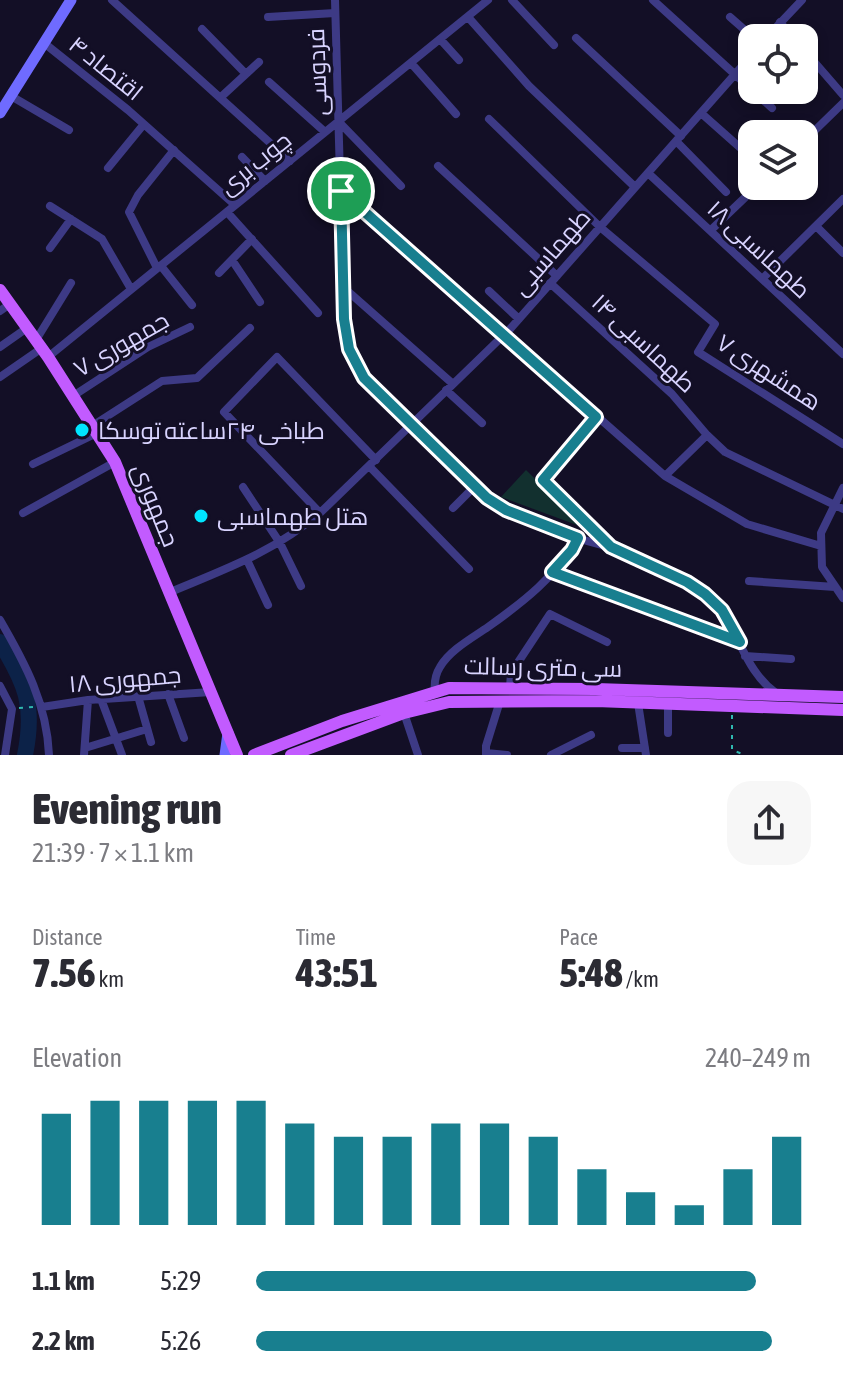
<!DOCTYPE html>
<html lang="en">
<head>
<meta charset="utf-8">
<style>
  body { margin:0; font-family:"Asap Condensed",Cairo,sans-serif; background:#f7f7f7; color:#2b2b33; height:100vh; display:flex; flex-direction:column; font-size:30px; white-space:nowrap }
  * { box-sizing:border-box; margin:0 }
  p { font-size:26px; color:#7c7c81 }
  .icon { flex:none; width:44px; height:44px; fill:none; stroke:currentColor; stroke-width:2; stroke-linecap:round; stroke-linejoin:round }
  .map { position:relative; height:755px; overflow:hidden }
  .side { display:flex; flex-direction:column; background:#fff; flex:1 }
  .side>* { flex:none }
  .controls { position:absolute; left:738px; top:24px; display:grid; gap:16px }
  .controls a { display:grid; place-items:center; width:80px; height:80px; border-radius:16px; background:#fff; box-shadow:0 4px 12px #0003; font-size:40px }
  .pin { position:absolute; display:grid; place-items:center; width:68px; height:68px; color:#fff; margin:-34px; border:4px solid #fff; border-radius:50%; box-shadow:0 2px 8px #0007 }
  .round { display:grid; place-items:center; flex:none; width:84px; height:84px; border-radius:24px; background:#f7f7f7 }
  .overview { display:flex; align-items:center; justify-content:space-between; height:136px; padding:0 32px }
  h1 { font-size:44px; font-weight:800; line-height:60px }
  .stats { display:grid; grid-template-columns:repeat(3,1fr); gap:12px; height:136px; padding:8px 32px }
  .stats div { display:grid; align-content:center }
  .stats b { font-size:40px; font-weight:800 }
  .stats small { font-size:22px; font-weight:400 }
  .stats p { font-size:22px }
  .chart { height:224px; padding:16px 32px }
  .chart p { display:flex; justify-content:space-between }
  .chart svg { width:100%; height:144px; margin-top:8px; stroke:#187f8f; stroke-width:6 }
  ul { padding:0 32px; list-style:none; font-size:26px }
  li { display:grid; grid-template-columns:128px 96px 1fr; align-items:center; height:60px }
  li i { height:20px; border-radius:10px; background:#187f8f }
  .map>svg:first-child { display:block }
  .green { fill:#12302f }
  .lines { fill:none; stroke-linecap:round; stroke-linejoin:round }
  .river { stroke:#0c2248; stroke-width:16 }
  .path { stroke:#2fb8b0; stroke-width:2; stroke-dasharray:4 6; stroke-linecap:butt }
  .minor { stroke:#3d3a85; stroke-width:8 }
  .secondary { stroke:#6f6bff; stroke-width:11 }
  .primary { stroke:#c25bff; stroke-width:12 }
  .route-casing { stroke:#fff; stroke-width:16 }
  .route { stroke:#187f8f; stroke-width:10 }
  .poi-dot { fill:#00e5ff; stroke:#130f26; stroke-width:3 }
  .labels { text-anchor:middle; dominant-baseline:central; stroke-width:6; stroke-linejoin:round; paint-order:stroke }
  .street-label { font-size:24px; fill:#d9d4ff; stroke:#130f26 }
  .poi-label { font-size:24px; fill:#d9d4ff; stroke:#130f26; text-anchor:start }
</style>
</head>
<body>
<div class="map">
<svg width="843" height="755" viewBox="0 0 843 755">
  <rect width="100%" height="100%" fill="#130f26"/>
  <path class="green" d="M526 470 585 528 501 497Z"/>
  <g class="lines">
    <path class="river" d="M0 642C26 684 35 706 25 755"/>
    <path class="path" d="M19 708 33 707
      M732 715V750L745 755"/>
    <path class="minor" d="M112 0 290 161
      M335 0 344 319 349 349 364 378 487 498C515 515 547 528 577 538 589 542 601 544 613 548 628 554 643 562 657 569 674 576 691 583 706 595 740 624 740 667 776 693
      M512 0 554 45
      M653 0 772 108
      M268 17 335 13
      M468 17 529 86 635 187
      M730 17 754 38
      M780 22 793 38
      M202 29 246 74
      M576 38 681 136
      M766 38 802 0
      M440 39 459 60
      M44 43 128 110 235 205
      M804 50 843 95
      M411 63 456 114
      M269 82 325 132
      M11 96 69 130
      M221 97 259 62
      M701 113 745 152
      M489 119 600 227 715 324 698 352 843 444
      M339 122 401 186
      M676 141 726 192
      M804 141 843 103
      M242 157 265 181
      M438 166 557 276
      M108 168 144 124
      M648 173 843 354
      M341 191 665 476 747 524 821 546
      M50 206 102 239 131 289
      M227 212 318 313
      M816 226 843 253
      M711 230 757 186
      M50 248 71 219
      M232 260 260 302
      M161 266 192 305
      M157 268 129 212 138 195 174 150
      M219 273 252 239
      M762 279 843 199
      M550 283 672 394 707 435 725 452 843 509
      M343 287 453 384
      M489 291 519 319
      M0 311 10 304
      M36 340 71 283
      M0 347 27 328
      M48 357 488 0
      M0 377 42 348
      M446 390 482 423
      M73 396 148 347 190 327
      M596 417 543 480 610 547
      M92 426 162 381 197 378 250 328
      M33 464 97 433
      M369 466 469 569
      M665 476 707 435
      M243 487 280 543 301 586
      M843 488 821 533 822 567 843 598
      M453 508 475 486
      M23 513 115 462
      M320 513 224 412 277 357 376 460
      M247 560 268 605
      M552 572 740 642
      M749 581 835 587
      M168 593C225 569 272 553 320 513L510 329 752 55
      M0 620C25 663 47 704 49 755
      M745 656 791 659
      M0 686 12 709 5 755
      M510 687 511 673 550 614 607 642
      M435 692C434 683 435 675 440 667 450 650 472 638 488 627 522 603 558 575 578 538
      M168 694 184 738
      M138 696 151 742
      M101 699 122 755
      M638 703 646 755
      M42 707 88 700 211 692
      M404 713 418 755
      M668 733V704
      M85 748 147 729
      M622 748H645
      M486 753 507 755
      M84 755 88 700
      M486 755V746L500 701
      M551 755 591 735"/>
    <path class="secondary" d="M0 113 71 0
      M225 755 228 733"/>
    <path class="primary" d="M0 290 48 357 115 462 237 755
      M254 755 342 721 449 688 596 689 843 697
      M291 755 404 713 449 702 596 701 843 710"/>
  </g>
  <g class="lines">
    <defs>
      <path id="route" d="M341 191 596 417 543 480 611 547 687 582 705 594 722 610 740 642 552 572 572 550 578 538 506 510 487 498 364 378 349 349 344 319Z"/>
    </defs>
    <use href="#route" class="route-casing"/>
    <use href="#route" class="route"/>
  </g>
  <g class="poi-dot">
    <circle cx="82" cy="430" r="8"/>
    <circle cx="201" cy="516" r="8"/>
  </g>
  <g class="labels">
    <g class="street-label">
      <text transform="translate(106 68) rotate(39)">۴ اقتصاد</text>
      <text transform="translate(317 72) rotate(-92)">فردوسی</text>
      <text transform="translate(255 163) rotate(-39)">چوب بری</text>
      <text transform="translate(759 249) rotate(43)">۱۸ طهماسبی</text>
      <text transform="translate(551 252) rotate(-49)">طهماسبی</text>
      <text transform="translate(644 343) rotate(43)">۱۴ طهماسبی</text>
      <text transform="translate(121 344) rotate(-30)">۷ جمهوری</text>
      <text transform="translate(769 372) rotate(33)">۷ همشهری</text>
      <text transform="translate(156 505) rotate(68)">جمهوری</text>
      <text transform="translate(543 667) rotate(1)">سی متری رسالت</text>
      <text transform="translate(125 679) rotate(-5)">جمهوری ۱۸</text>
    </g>
    <g class="poi-label">
      <text x="98" y="430">طباخی ۲۴ساعته توسکا</text>
      <text x="217" y="516">هتل طهماسبی</text>
    </g>
  </g>
</svg>
<div class="controls">
<a><svg class="icon" aria-label="locate" viewBox="0 0 24 24"><circle cx="12" cy="12" r="6"/><path d="M12 2v4M12 18v4M2 12h4M18 12h4"/></svg></a>
<a><svg class="icon" aria-label="layers" viewBox="0 0 24 24"><path d="M12 4l9 5-9 5-9-5zM3 14l9 5 9-5"/></svg></a>
</div>
<div class="pin" style="left:341px;top:191px;background:#1e9e55"><svg class="icon" aria-label="arrive" viewBox="0 0 24 24"><path d="M6 21V4h12l-3 4 3 4H6"/></svg></div>
</div>
<section class="side">
<div class="overview"><div><h1>Evening run</h1><p>21:39 · 7 × 1.1 km</p></div><a class="round"><svg class="icon" aria-label="share" viewBox="0 0 24 24"><path d="M12 15V3M7 8l5-5 5 5M5 13v7h14v-7"/></svg></a></div>
<div class="stats">
<div><p>Distance</p><b>7.56<small> km</small></b></div>
<div><p>Time</p><b>43:51</b></div>
<div><p>Pace</p><b>5:48<small> /km</small></b></div>
</div>
<div class="chart"><p><span>Elevation</span>240–249 m</p>
<svg viewBox="0 0 160 44" preserveAspectRatio="none"><path d="M5 44V10M15 44V6M25 44V6M35 44V6M45 44V6M55 44V13M65 44V17M75 44V17M85 44V13M95 44V13M105 44V17M115 44V27M125 44V34M135 44V38M145 44V27M155 44V17"/></svg>
</div>
<ul>
<li><b>1.1 km</b>5:29<i style="width:90%"></i></li>
<li><b>2.2 km</b>5:26<i style="width:93%"></i></li>
</ul>
</section>
</body>
</html>
